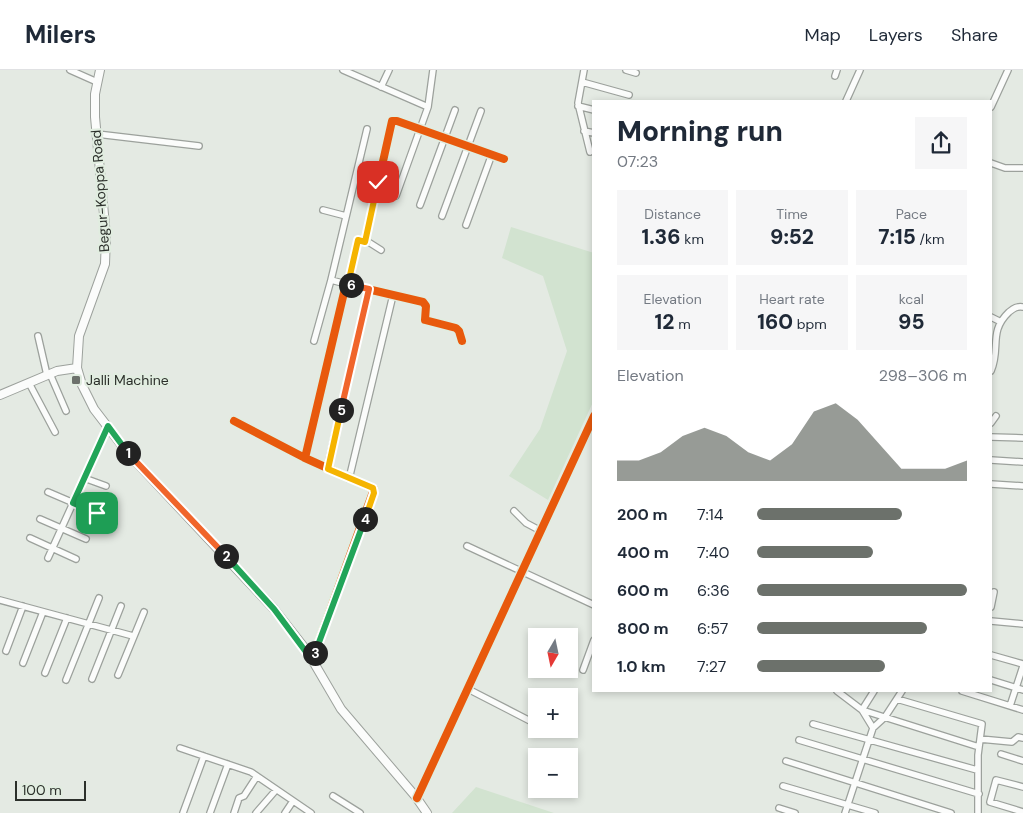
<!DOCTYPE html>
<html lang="en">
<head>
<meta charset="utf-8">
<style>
  body { margin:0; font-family:"DM Sans",sans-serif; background:#f6f6f7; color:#1f2937; height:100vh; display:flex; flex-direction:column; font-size:19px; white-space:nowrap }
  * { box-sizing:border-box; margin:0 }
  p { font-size:16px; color:#747a83 }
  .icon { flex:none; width:28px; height:28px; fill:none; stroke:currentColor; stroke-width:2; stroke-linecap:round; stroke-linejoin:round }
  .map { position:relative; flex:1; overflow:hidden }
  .sheet { position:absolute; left:592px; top:30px; width:400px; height:592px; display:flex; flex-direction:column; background:#fff; border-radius:0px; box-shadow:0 2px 8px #0003 }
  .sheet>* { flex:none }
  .needle { width:32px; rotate:189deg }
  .buttons { position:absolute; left:528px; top:558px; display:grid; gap:10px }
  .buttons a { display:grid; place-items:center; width:50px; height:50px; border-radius:0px; background:#fff; box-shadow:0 2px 8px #0003; font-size:25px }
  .scale { position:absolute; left:15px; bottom:12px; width:71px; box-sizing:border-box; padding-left:5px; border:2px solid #2c302b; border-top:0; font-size:14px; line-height:18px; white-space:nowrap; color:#2c302b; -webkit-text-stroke:4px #e1ede0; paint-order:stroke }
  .pin { position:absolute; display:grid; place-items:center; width:42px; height:42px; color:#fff; margin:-21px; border-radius:10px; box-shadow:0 2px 8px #0006 }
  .km { position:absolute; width:25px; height:25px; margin:-12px; border-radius:50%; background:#222; color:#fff; font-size:14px; line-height:25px; text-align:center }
  .round { display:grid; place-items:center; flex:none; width:52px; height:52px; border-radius:0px; background:#f6f6f7 }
  .head { display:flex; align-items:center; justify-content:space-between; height:85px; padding:0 25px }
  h1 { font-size:28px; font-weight:800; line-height:38px }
  .figures { display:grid; grid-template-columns:repeat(3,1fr); gap:8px; height:85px; padding:5px 25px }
  .figures div { display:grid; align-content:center; border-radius:0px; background:#f6f6f7; text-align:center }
  .figures b { font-size:21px; font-weight:800 }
  .figures small { font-size:14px; font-weight:400 }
  .figures p { font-size:14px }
  .chart { height:140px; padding:10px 25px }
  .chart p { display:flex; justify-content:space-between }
  .chart svg { width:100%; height:90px; margin-top:5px; fill:#6c716b; opacity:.7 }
  ul { padding:0 25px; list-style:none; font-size:16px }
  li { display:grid; grid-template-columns:80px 60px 1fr; align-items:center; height:38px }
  li i { height:12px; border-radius:6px; background:#6c716b }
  header { display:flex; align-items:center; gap:30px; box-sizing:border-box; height:70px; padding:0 25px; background:#fff; border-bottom:1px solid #e0e1e3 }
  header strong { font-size:24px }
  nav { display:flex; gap:28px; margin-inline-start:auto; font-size:18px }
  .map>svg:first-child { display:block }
  .green { fill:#d2e3d0 }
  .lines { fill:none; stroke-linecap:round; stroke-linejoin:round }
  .minor-casing { stroke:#9ca19c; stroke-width:8 }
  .secondary-casing { stroke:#9ca19c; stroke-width:10 }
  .minor { stroke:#fbfcfb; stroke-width:5.5 }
  .secondary { stroke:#fbfcfb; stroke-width:8 }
  .cycleway-casing { stroke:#e1ede0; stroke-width:11 }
  .cycleway { stroke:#e8590c; stroke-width:8 }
  .split-1-casing { stroke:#fff; stroke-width:10 }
  .split-2-casing { stroke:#fff; stroke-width:10 }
  .split-3-casing { stroke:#fff; stroke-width:10 }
  .split-4-casing { stroke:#fff; stroke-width:10 }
  .split-5-casing { stroke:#fff; stroke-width:10 }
  .split-6-casing { stroke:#fff; stroke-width:10 }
  .split-7-casing { stroke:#fff; stroke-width:10 }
  .split-1 { stroke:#22a559; stroke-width:6 }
  .split-2 { stroke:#f0652b; stroke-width:6 }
  .split-3 { stroke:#22a559; stroke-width:6 }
  .split-4 { stroke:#22a559; stroke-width:6 }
  .split-5 { stroke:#f5b400; stroke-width:6 }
  .split-6 { stroke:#f0652b; stroke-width:6 }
  .split-7 { stroke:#f5b400; stroke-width:6 }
  .poi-dot { fill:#6c716b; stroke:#e1ede0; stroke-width:2 }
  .labels { text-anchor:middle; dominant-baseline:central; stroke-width:4.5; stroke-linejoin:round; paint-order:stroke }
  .street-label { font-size:14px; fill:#2c302b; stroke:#e1ede0 }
  .poi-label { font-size:14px; fill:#2c302b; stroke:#e1ede0; text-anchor:start }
</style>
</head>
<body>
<header>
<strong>Milers</strong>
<nav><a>Map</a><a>Layers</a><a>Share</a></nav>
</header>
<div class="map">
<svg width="1023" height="743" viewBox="0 0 1023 743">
  <rect width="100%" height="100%" fill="#e4eae3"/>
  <path class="green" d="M511 157 594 183V330L548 430 509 406 540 359 567 281 543 206 502 188Z
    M476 717 554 743H452Z"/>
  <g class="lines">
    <defs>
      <path id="minor" d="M70 0 97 12
        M343 0 428 37
        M584 0 578 33 590 82
        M626 0 636 3
        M835 6 837 0
        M582 12 629 25
        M381 17 389 0
        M846 31 860 0
        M578 36 594 40
        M991 37 1008 0
        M584 61 594 63
        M97 64 199 76
        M991 93 1005 98H1023
        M396 126 428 37 433 0
        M420 135 455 40
        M323 140 346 146
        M442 146 481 41
        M466 155 492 84
        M365 172 392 51H397L504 89
        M331 210 367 59
        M348 214 358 170 370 173 381 180
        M991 247 999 251
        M38 266 47 305
        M314 271 331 210 346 214
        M991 301C1001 278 988 262 1009 242 1014 238 1017 236 1023 237
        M50 304 66 341
        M29 313 55 362
        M234 351 305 388 374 419 312 590
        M991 353 996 346
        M991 367 1023 368
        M305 388 346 214 423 232 426 236 425 250 456 258 459 261 462 271
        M991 390 1023 392
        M327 399 369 219
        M84 408 106 416
        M349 409 393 225
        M991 414 1023 416
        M48 422 97 443
        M514 441 526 453 541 461
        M40 449 86 469
        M30 468 76 489
        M467 476 594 535
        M48 488 108 356
        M0 530 133 566
        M991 537 994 522
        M991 551 1023 554
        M6 581 23 536
        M991 585 1023 594
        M23 593 43 542
        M583 600 594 570
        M45 603 67 548
        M118 605 144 542
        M92 609 121 536
        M66 610 99 528
        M991 610 1023 620
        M468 619 536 654
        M837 621 862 640 979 677
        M962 621 1023 640
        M897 629 982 654 978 685V743
        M1010 636 1023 596
        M813 654 977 700
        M873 658 862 640 874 621
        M545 659 553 663
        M980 669 1012 672 1018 667 1023 668
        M799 670 979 724
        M180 678 251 702 311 743
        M1001 684 1023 691
        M786 691 951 743
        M783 716 875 743
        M1023 717 996 710 990 732 1023 742
        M333 726 360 743
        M417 728 594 346
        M779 738 795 743
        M183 743 204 686
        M210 743 228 694
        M234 743 239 728 244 726 257 706
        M256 743 276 720
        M285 743 293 731
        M845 743 873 658 885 647 902 621"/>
      <path id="secondary" d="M100 0 95 24V47L106 166 105 194 79 266 77 298 82 315 94 339 127 382 274 539 307 581 341 639 416 727 427 743
        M0 325 57 301 77 298"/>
    </defs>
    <use href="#minor" class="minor-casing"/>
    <use href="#secondary" class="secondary-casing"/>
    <use href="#minor" class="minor"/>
    <use href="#secondary" class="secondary"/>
    <defs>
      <path id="cycleway" d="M365 172 392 51H397L504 89
        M234 351 305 388 374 419 312 590
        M305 388 346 214 423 232 426 236 425 250 456 258 459 261 462 271
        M417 728 594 346"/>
    </defs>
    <use href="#cycleway" class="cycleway-casing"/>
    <use href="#cycleway" class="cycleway"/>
  </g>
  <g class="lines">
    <defs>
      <path id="split-1" d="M97 443 73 433 108 356 128 383"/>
      <path id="split-2" d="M128 383 226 486"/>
      <path id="split-3" d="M226 486 274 539 312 590 315 583"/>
      <path id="split-4" d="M315 583 365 449"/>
      <path id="split-5" d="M341 340 328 399 373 418 374 423 365 449"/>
      <path id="split-6" d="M341 340 369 219 351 215"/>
      <path id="split-7" d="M351 215 348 214 358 170 365 172 378 112"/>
    </defs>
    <use href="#split-1" class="split-1-casing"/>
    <use href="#split-2" class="split-2-casing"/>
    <use href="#split-3" class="split-3-casing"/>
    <use href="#split-4" class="split-4-casing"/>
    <use href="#split-5" class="split-5-casing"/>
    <use href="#split-6" class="split-6-casing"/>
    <use href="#split-7" class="split-7-casing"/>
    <use href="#split-1" class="split-1"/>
    <use href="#split-2" class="split-2"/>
    <use href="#split-3" class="split-3"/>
    <use href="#split-4" class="split-4"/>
    <use href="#split-5" class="split-5"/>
    <use href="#split-6" class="split-6"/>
    <use href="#split-7" class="split-7"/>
  </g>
  <rect class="poi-dot" x="71" y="305" width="10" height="10" rx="2.5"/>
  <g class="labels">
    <g class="street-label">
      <text transform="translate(100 121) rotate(-94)">Begur-Koppa Road</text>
    </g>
    <g class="poi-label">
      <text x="86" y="310">Jalli Machine</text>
    </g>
  </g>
</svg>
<div class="buttons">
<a><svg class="needle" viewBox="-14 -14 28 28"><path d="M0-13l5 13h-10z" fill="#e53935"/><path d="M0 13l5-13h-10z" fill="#747a83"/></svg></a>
<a>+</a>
<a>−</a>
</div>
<div class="scale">100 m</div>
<div class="pin" style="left:97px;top:443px;background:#1e9e55"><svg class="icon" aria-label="arrive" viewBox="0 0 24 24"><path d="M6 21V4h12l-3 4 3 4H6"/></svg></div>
<div class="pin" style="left:378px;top:112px;background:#d93025"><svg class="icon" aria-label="check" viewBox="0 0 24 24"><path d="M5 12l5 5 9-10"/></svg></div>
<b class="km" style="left:128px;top:383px">1</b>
<b class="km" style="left:226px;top:486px">2</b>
<b class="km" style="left:315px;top:583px">3</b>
<b class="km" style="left:365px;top:449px">4</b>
<b class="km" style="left:341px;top:340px">5</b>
<b class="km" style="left:351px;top:215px">6</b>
<section class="sheet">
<div class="head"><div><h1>Morning run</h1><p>07:23</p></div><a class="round"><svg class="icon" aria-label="share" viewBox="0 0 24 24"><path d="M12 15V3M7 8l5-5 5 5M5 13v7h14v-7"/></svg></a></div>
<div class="figures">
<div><p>Distance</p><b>1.36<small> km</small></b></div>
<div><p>Time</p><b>9:52</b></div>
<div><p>Pace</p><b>7:15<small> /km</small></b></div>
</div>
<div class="figures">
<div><p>Elevation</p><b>12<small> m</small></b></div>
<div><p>Heart rate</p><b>160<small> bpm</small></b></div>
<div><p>kcal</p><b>95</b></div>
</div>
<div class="chart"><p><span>Elevation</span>298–306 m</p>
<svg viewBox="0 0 160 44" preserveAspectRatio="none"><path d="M0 44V34L10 34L20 30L30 22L40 18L50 22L60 30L70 34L80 26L90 10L100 6L110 14L120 26L130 38L140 38L150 38L160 34V44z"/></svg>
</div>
<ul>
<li><b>200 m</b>7:14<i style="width:69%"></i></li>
<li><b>400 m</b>7:40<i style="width:55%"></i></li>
<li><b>600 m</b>6:36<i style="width:100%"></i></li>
<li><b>800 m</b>6:57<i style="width:81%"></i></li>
<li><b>1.0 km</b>7:27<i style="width:61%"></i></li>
</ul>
</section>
</div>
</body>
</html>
